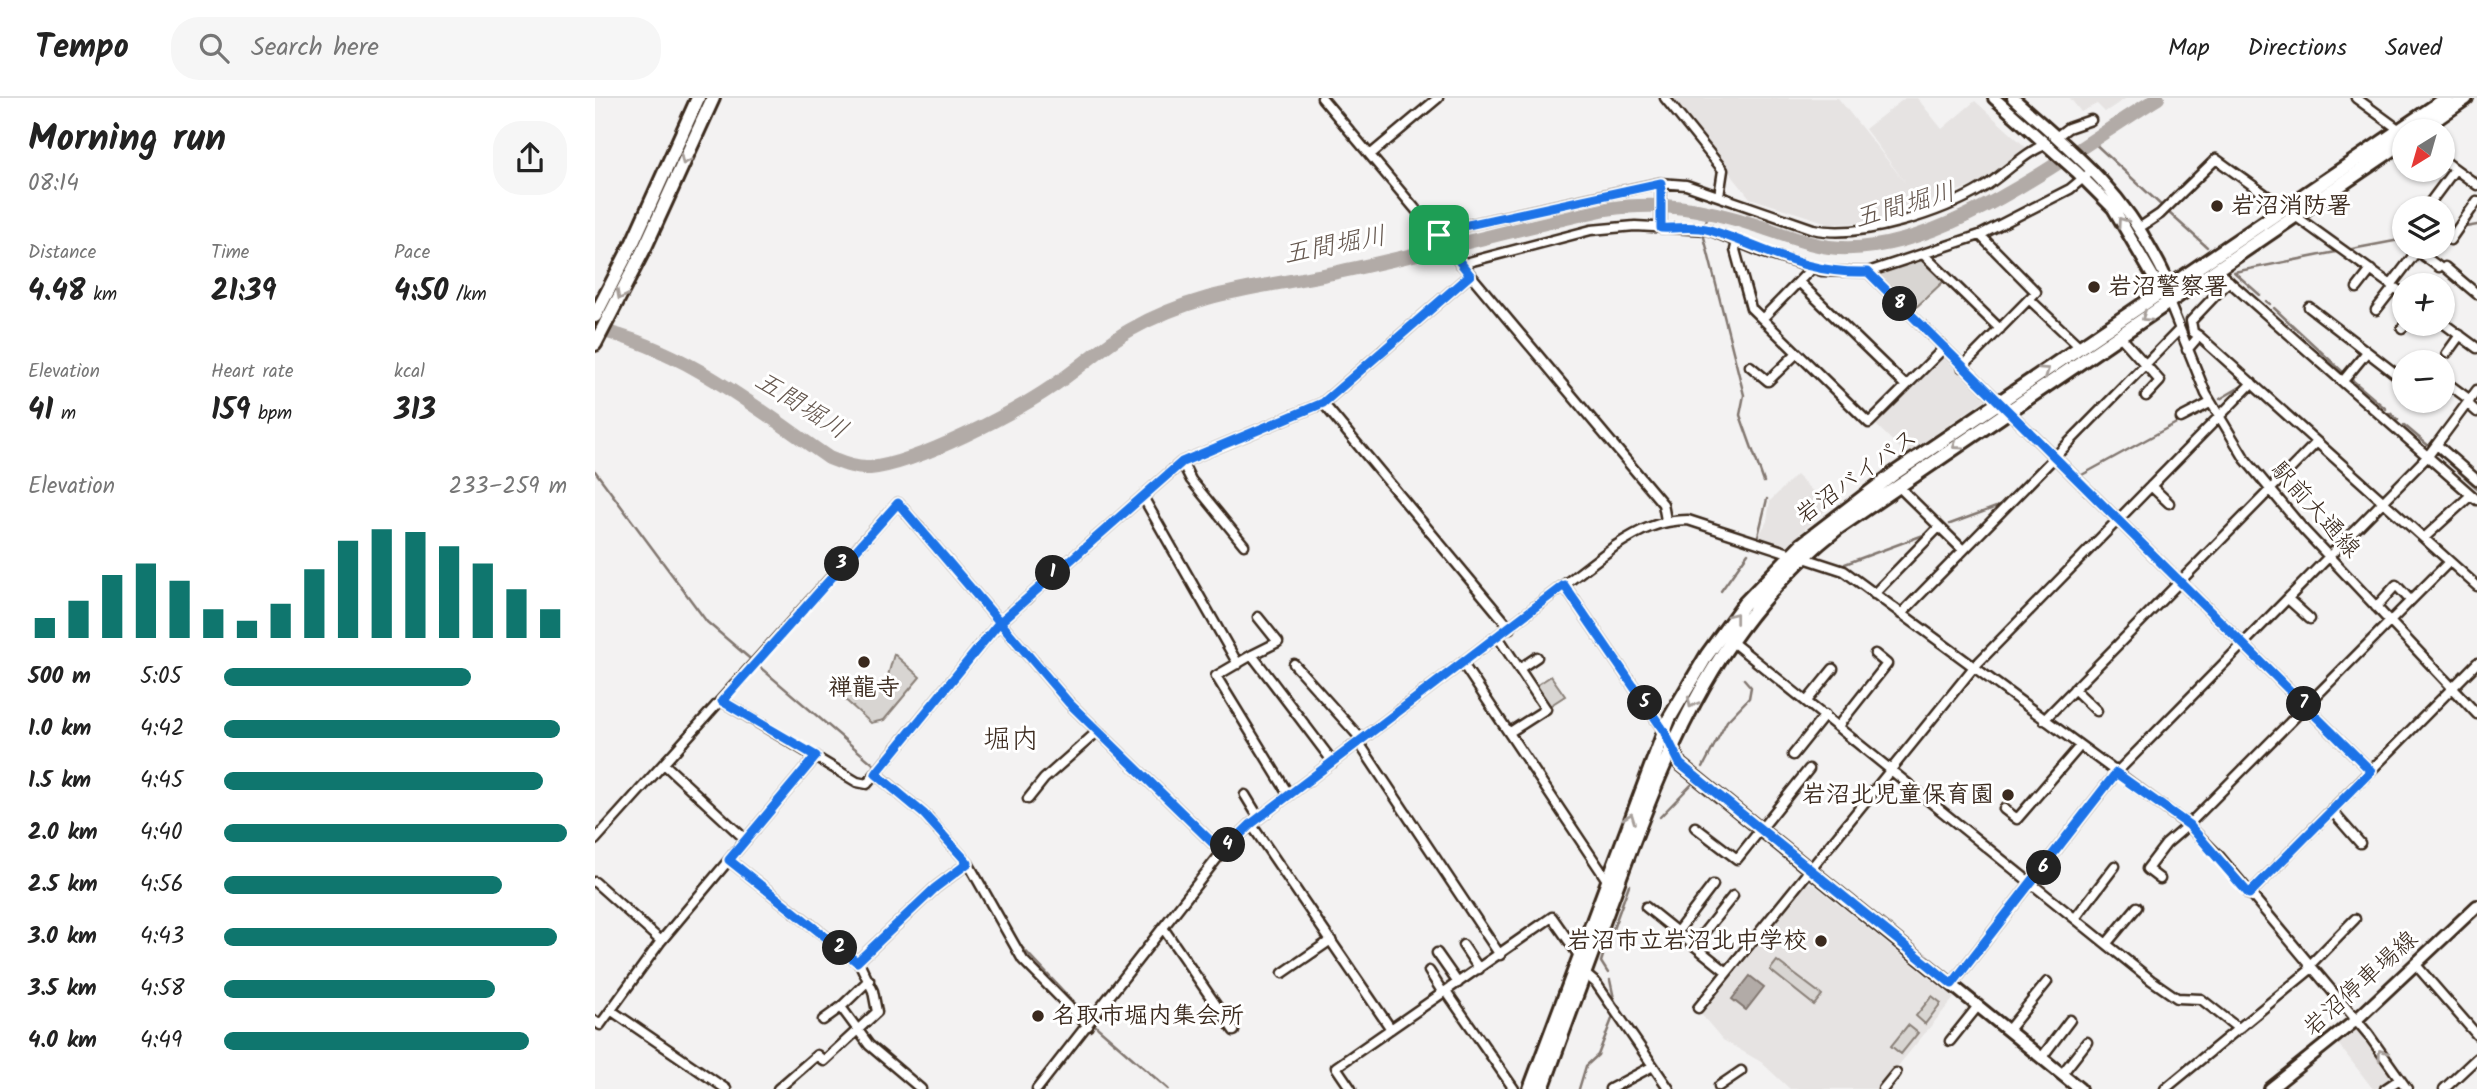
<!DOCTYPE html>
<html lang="en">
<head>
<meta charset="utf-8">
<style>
  body { margin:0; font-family:Kalam,"Klee One",sans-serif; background:#f6f6f6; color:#222; height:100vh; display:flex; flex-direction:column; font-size:26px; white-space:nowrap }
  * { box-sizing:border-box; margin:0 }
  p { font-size:23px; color:#767676 }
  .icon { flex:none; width:38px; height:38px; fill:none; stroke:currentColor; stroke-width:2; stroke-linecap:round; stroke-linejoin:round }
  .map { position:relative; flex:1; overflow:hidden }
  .side { display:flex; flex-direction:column; background:#fff; width:595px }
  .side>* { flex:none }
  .needle { width:46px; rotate:217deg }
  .controls { position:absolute; left:1797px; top:21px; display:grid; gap:14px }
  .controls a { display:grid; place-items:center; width:63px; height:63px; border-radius:50%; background:#fff; box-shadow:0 2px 5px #0004; font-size:35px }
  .pin { position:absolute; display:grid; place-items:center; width:60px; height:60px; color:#fff; margin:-30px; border-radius:14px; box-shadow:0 4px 10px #0006 }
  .km { position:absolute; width:35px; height:35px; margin:-18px; border-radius:50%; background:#222; color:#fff; font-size:19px; line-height:35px; text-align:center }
  .round { display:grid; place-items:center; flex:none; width:74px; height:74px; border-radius:28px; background:#f6f6f6 }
  .head { display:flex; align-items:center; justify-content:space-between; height:119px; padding:0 28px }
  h1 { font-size:38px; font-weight:800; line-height:52px }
  .metrics { display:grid; grid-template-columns:repeat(3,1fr); gap:10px; height:119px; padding:7px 28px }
  .metrics div { display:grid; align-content:center }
  .metrics b { font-size:30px; font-weight:800 }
  .metrics small { font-size:19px; font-weight:400 }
  .metrics p { font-size:19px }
  .chart { height:196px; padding:14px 28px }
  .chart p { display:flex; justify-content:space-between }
  .chart svg { width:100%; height:126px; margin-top:7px; stroke:#0f766e; stroke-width:6 }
  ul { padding:0 28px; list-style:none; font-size:23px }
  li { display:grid; grid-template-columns:112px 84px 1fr; align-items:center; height:52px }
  li i { height:18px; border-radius:9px; background:#0f766e }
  header { display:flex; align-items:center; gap:42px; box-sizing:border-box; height:98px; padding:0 35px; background:#fff; border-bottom:2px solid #e0e0e0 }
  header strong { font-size:33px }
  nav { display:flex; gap:38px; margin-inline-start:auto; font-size:24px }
  .search { width:490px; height:63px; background:#f6f6f6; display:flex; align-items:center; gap:18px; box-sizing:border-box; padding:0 24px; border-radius:28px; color:#767676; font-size:26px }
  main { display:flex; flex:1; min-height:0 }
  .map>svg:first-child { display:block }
  .built { fill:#e6e3e2 }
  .green { fill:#d8d5d2; stroke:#8a8078; stroke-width:2 }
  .water { fill:#b2aba7; stroke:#827770; stroke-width:2 }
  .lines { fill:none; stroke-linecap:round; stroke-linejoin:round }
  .stream { stroke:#827770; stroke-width:2.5 }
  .river { stroke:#b2aba7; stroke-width:14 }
  .minor-casing { stroke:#3b2a1e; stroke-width:13 }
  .major-casing { stroke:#3b2a1e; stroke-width:16 }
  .highway-casing { stroke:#3b2a1e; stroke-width:18 }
  .minor { stroke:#fff; stroke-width:8 }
  .major { stroke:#fff; stroke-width:10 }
  .highway { stroke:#fff; stroke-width:12 }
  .oneway { stroke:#a79f9a }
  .route-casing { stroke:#fff; stroke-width:14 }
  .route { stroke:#1a73e8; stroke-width:9 }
  .poi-dot { fill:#3b2a1e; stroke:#fff; stroke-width:2.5 }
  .labels { text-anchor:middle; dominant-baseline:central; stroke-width:6; stroke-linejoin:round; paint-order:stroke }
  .poi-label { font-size:24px; font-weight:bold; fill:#3b2a1e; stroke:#fff; text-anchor:start }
  .street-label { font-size:24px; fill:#3b2a1e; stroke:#fff }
  .water-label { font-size:26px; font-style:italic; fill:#65574e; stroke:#fff }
  .quarter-label { font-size:28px; fill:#3b2a1e; stroke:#fff }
</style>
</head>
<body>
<header>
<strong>Tempo</strong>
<div class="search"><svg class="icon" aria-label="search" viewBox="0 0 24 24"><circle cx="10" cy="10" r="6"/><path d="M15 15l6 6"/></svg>Search here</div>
<nav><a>Map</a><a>Directions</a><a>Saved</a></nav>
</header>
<main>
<section class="side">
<div class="head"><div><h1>Morning run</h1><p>08:14</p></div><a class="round"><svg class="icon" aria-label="share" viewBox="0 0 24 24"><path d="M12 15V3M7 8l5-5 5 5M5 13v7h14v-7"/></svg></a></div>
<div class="metrics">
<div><p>Distance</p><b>4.48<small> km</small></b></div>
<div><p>Time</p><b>21:39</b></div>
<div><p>Pace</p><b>4:50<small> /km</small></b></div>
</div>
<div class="metrics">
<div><p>Elevation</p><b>41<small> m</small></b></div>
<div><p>Heart rate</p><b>159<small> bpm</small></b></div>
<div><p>kcal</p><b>313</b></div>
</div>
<div class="chart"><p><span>Elevation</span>233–259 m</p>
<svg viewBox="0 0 160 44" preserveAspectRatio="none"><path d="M5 44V37M15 44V31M25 44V22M35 44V18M45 44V24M55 44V34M65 44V38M75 44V32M85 44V20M95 44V10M105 44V6M115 44V7M125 44V12M135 44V18M145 44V27M155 44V34"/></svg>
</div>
<ul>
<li><b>500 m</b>5:05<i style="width:72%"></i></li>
<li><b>1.0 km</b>4:42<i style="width:98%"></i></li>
<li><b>1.5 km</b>4:45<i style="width:93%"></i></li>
<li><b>2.0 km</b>4:40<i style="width:100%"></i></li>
<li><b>2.5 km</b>4:56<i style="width:81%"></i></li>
<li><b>3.0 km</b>4:43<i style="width:97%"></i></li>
<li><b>3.5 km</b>4:58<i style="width:79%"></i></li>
<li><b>4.0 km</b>4:49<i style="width:89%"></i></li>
</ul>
</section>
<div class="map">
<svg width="1882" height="991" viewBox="0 0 1882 991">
  <rect width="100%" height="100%" fill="#f3f2f2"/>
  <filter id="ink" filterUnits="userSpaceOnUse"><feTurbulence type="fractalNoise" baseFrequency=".0143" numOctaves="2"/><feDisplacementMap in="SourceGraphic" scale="14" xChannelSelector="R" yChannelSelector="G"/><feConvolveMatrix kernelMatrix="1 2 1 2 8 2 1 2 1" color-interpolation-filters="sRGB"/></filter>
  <g filter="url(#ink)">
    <path class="built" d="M1074 0H1243L1312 87 1270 31 1310 0H1322L1347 31 1380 3 1434 52 1393 82 1328 106 1325 102 1278 124 1236 126 1155 100Z
      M1475 0H1531L1510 14 1502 6 1486 14Z
      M1348 256 1394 299 1311 356 1278 324Z
      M1201 377 1234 409 1190 449 1164 438 1172 423 1175 403Z
      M1217 785 1359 900 1284 991H1195L1166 964 1128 942 1105 915 1209 786Z
      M1761 928 1798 978 1781 991H1778L1741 943Z"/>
    <path class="green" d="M1327 161 1350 182 1316 214 1277 176Z
      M299 556 325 579 289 622 276 625 246 598 260 586 267 591 278 590 292 581Z
      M956 578 970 598 953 609 939 589Z
      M1182 863 1227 897 1219 907 1175 872Z
      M1337 898 1346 905 1330 926 1321 918Z
      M1313 927 1323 935 1306 956 1296 948Z"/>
    <path class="water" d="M1155 878 1169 889 1151 912 1137 901Z"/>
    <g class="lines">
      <path class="stream" d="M1496 42 1568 109
        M1573 114 1612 149
        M1111 124 1114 114
        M1871 129 1882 127
        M1848 133 1855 132
        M1108 135 1149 297 1145 317 1169 384
        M1757 151 1810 141
        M1639 174 1741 154
        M1639 174 1665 197
        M1671 203 1675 206
        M1679 210 1750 276
        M1756 281 1791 311
        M1625 301 1647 288
        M1795 315 1803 322
        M1809 327 1835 349
        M1842 354 1882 390
        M0 373 112 524 331 711 381 769 413 827
        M1485 378 1585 323
        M1355 426 1404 408
        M1163 438 1172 401
        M1250 466 1334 435
        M1126 493 1153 455
        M1108 669 1132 623 1154 600 1156 589 1149 581
        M1065 719 1096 687
        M1018 831 1034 787
        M423 845 503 930 573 991
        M1012 845 1006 864 1013 875
        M1015 882 1020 905
        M984 991 991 968 1003 957 1019 916"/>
      <path class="river" d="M0 231C90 251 160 309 234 360 247 365 261 371 275 370 323 365 417 316 458 288 484 271 507 248 535 232 605 192 667 190 743 174 833 155 921 131 1011 111 1067 103 1109 110 1163 128 1186 135 1209 146 1234 149 1340 163 1476 53 1563 0"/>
      <defs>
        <path id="minor" d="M727 0 1068 406 1071 422
          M1070 0 1128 72 1124 98
          M1761 0 1806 33
          M1461 39 1473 30 1496 22
          M775 57 843 0
          M1848 62 1882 87
          M1831 110 1860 71
          M1066 130V85
          M1544 130 1565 116 1621 61 1810 197
          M841 134 1064 85 1091 87 1218 131C1265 142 1348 114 1389 89 1406 79 1435 50 1451 47
          M1855 142 1882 103
          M1142 144 1140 152 1156 210 1274 325 1348 251
          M1822 153 1844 169
          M1329 157 1405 231
          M866 166 996 132 1040 128 1114 132 1167 154 1227 173 1273 174 1385 137 1475 91 1498 72
          M1850 169 1882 196
          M1620 171 1882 402
          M1273 174 1776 673
          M1204 184 1310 287
          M1796 187 1825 149
          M1762 190 1776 172
          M1434 201 1485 249
          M1574 204 1611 296 1650 361 1709 432 1882 616
          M1714 209 1806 280
          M1781 212 1799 189
          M1168 220 1217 170
          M1848 225 1882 250
          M1807 230 1811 226
          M1524 237 1565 283 1551 298
          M1604 238 1598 234 1596 223 1634 183
          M1592 252 1604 238 1882 488
          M1852 255 1865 237
          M1155 268 1173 283 1202 255
          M1367 269 1441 194 1385 137
          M1848 282 1875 302
          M1748 283 1772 254
          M728 305 915 530
          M1873 306 1882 314
          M1586 320 1615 305
          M1842 347 1882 382
          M587 364 596 382 649 447
          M1303 388 1368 452
          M1556 388 1574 405
          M548 399 643 566
          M1829 440 1876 397
          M969 487 1069 633
          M1279 496 1344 429
          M1693 501 1715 521
          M1781 509 1801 487 1815 502
          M1306 516 1584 232
          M903 539 951 611 915 634
          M1136 543 1556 882 1582 900 1606 901 1644 931
          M657 557 683 544 663 519
          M699 566 767 642
          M868 566 1012 782
          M924 571 942 559
          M1479 591 1502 613
          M127 603 262 684 272 686 403 526 587 364 728 305 875 177
          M1212 603 1238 571
          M1449 622 1722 344
          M1243 628 1292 566 1280 556
          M764 645 905 857
          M1198 657 1230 617
          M69 666 151 742
          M281 676 329 716 373 765 428 862 493 928
          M650 697 664 720
          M694 697 621 578 657 557 738 664
          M433 701 449 681 503 633
          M1409 711 1422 721 1485 648
          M1737 713 1765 745
          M656 726 796 931
          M1100 729 1142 761 1214 671
          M0 742 303 405 474 605 627 754
          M134 762 265 866 278 893 282 914 229 963 222 957 183 991
          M1565 781 1552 771 1571 746 1593 727 1854 464
          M0 784 66 843
          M1654 796 1882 565
          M1051 809 1132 874
          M1481 819 1520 768
          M568 830 639 933
          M1082 834 1118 787
          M1512 845 1542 809
          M868 847 884 871
          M1099 847 1138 798
          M842 855 863 885
          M262 864 340 790 373 765
          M1821 867 1882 937
          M1714 868 1760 821
          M834 873 848 895
          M688 875 736 842
          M989 875 1001 885 1074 991
          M1357 886 1521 675 1833 358 1882 292
          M851 893 919 991
          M246 909 274 882
          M1103 910 1379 569 1657 285
          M17 913 131 991
          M228 922 246 909 274 947 326 991
          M0 923 5 927 66 843 221 658
          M1413 932 1452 884
          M1355 943 1383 908
          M1447 959 1475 922
          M1467 976 1492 944
          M1124 988 1146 973
          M442 991 627 754 656 726 1020 448C1045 432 1064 422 1093 422L1249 473 1593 727 1624 758 1773 936 1812 991
          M756 991 741 969 957 819 985 859
          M1015 991 1058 968
          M1288 991 1301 975
          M1570 991 1716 871
          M1790 991 1805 981
          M1849 991 1882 960"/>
        <path id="major" d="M1399 0 1482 74 1518 110 1570 199
          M1418 0C1474 51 1522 87 1558 155 1564 166 1573 180 1573 194
          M1069 633 1085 666 1485 991
          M1675 991 1761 922 1882 808"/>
        <path id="highway" d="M1824 33 1871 0
          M0 218 38 144 103 0
          M0 246 51 147 118 0
          M935 991 1074 621 1112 557 1149 506 1206 447 1300 375 1852 0
          M947 991C973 919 1000 847 1026 776 1077 639 1125 522 1244 429L1810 43"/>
      </defs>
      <use href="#minor" class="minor-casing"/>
      <use href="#major" class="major-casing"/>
      <use href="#highway" class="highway-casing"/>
      <use href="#minor" class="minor"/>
      <use href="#major" class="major"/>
      <use href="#highway" class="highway"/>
    </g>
    <defs><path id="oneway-chevron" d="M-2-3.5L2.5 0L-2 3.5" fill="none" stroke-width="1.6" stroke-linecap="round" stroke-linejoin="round" transform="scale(1.75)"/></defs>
    <g class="oneway">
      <use href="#oneway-chevron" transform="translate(90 62) rotate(115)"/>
      <use href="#oneway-chevron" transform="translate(1527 124) rotate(-125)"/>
      <use href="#oneway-chevron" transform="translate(26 197) rotate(117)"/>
      <use href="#oneway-chevron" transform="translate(1551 219) rotate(146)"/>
      <use href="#oneway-chevron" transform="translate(1450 273) rotate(-34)"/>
      <use href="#oneway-chevron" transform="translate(1362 347) rotate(145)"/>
      <use href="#oneway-chevron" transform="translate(1139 519) rotate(-52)"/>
      <use href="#oneway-chevron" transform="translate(1097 605) rotate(118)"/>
      <use href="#oneway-chevron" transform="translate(1035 720) rotate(-69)"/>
      <use href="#oneway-chevron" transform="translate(1787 956) rotate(-126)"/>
    </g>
  </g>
  <g class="lines" filter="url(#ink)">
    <defs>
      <path id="route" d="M844 137 875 177 728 305 587 364 403 526 283 673 281 676 329 716 373 765 340 790 262 864 134 762 221 658 127 603 303 405 474 605 627 754 656 726 969 487 1069 633 1085 666 1357 886 1521 675 1594 727 1654 796 1776 673 1273 174C1207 176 1174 151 1115 132 1099 127 1082 131 1066 130V85L841 134 844 137"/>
    </defs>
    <use href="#route" class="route-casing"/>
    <use href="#route" class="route"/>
  </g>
  <g class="poi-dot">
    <circle cx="1622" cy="108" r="7"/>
    <circle cx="1499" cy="189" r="7"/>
    <circle cx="269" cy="564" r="7"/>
    <circle cx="1413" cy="697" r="7"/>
    <circle cx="1226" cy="843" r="7"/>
    <circle cx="443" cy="918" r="7"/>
  </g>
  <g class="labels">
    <g class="poi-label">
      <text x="1636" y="108">岩沼消防署</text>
      <text x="1513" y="189">岩沼警察署</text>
      <text x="269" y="590" text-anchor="middle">禅龍寺</text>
      <text x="1399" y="697" text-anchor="end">岩沼北児童保育園</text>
      <text x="1212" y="843" text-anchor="end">岩沼市立岩沼北中学校</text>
      <text x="457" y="918">名取市堀内集会所</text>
    </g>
    <g class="street-label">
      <text transform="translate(1262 379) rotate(-36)">岩沼バイパス</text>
      <text transform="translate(1720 412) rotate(48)">駅前大通線</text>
      <text transform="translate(1766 886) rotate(-42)">岩沼停車場線</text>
    </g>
    <g class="water-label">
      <text transform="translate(1310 108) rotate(-16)">五間堀川</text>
      <text transform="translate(740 148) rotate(-11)">五間堀川</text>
      <text transform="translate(206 308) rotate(32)">五間堀川</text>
    </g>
    <g class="quarter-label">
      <text x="416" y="642">堀内</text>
    </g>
  </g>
</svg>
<div class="controls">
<a><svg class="needle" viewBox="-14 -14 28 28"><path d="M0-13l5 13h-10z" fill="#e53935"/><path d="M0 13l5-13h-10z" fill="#767676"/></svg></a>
<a><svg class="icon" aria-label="layers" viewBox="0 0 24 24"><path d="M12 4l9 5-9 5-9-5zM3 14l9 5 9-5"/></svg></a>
<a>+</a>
<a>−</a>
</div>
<div class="pin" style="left:844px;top:137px;background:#1e9e55"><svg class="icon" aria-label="arrive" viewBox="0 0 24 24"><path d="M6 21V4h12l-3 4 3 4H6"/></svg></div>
<b class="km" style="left:458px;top:475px">1</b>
<b class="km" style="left:245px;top:850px">2</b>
<b class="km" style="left:247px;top:466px">3</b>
<b class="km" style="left:633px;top:747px">4</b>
<b class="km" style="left:1050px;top:605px">5</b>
<b class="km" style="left:1449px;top:770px">6</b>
<b class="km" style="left:1709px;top:606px">7</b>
<b class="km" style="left:1305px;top:206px">8</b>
</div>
</main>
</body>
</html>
